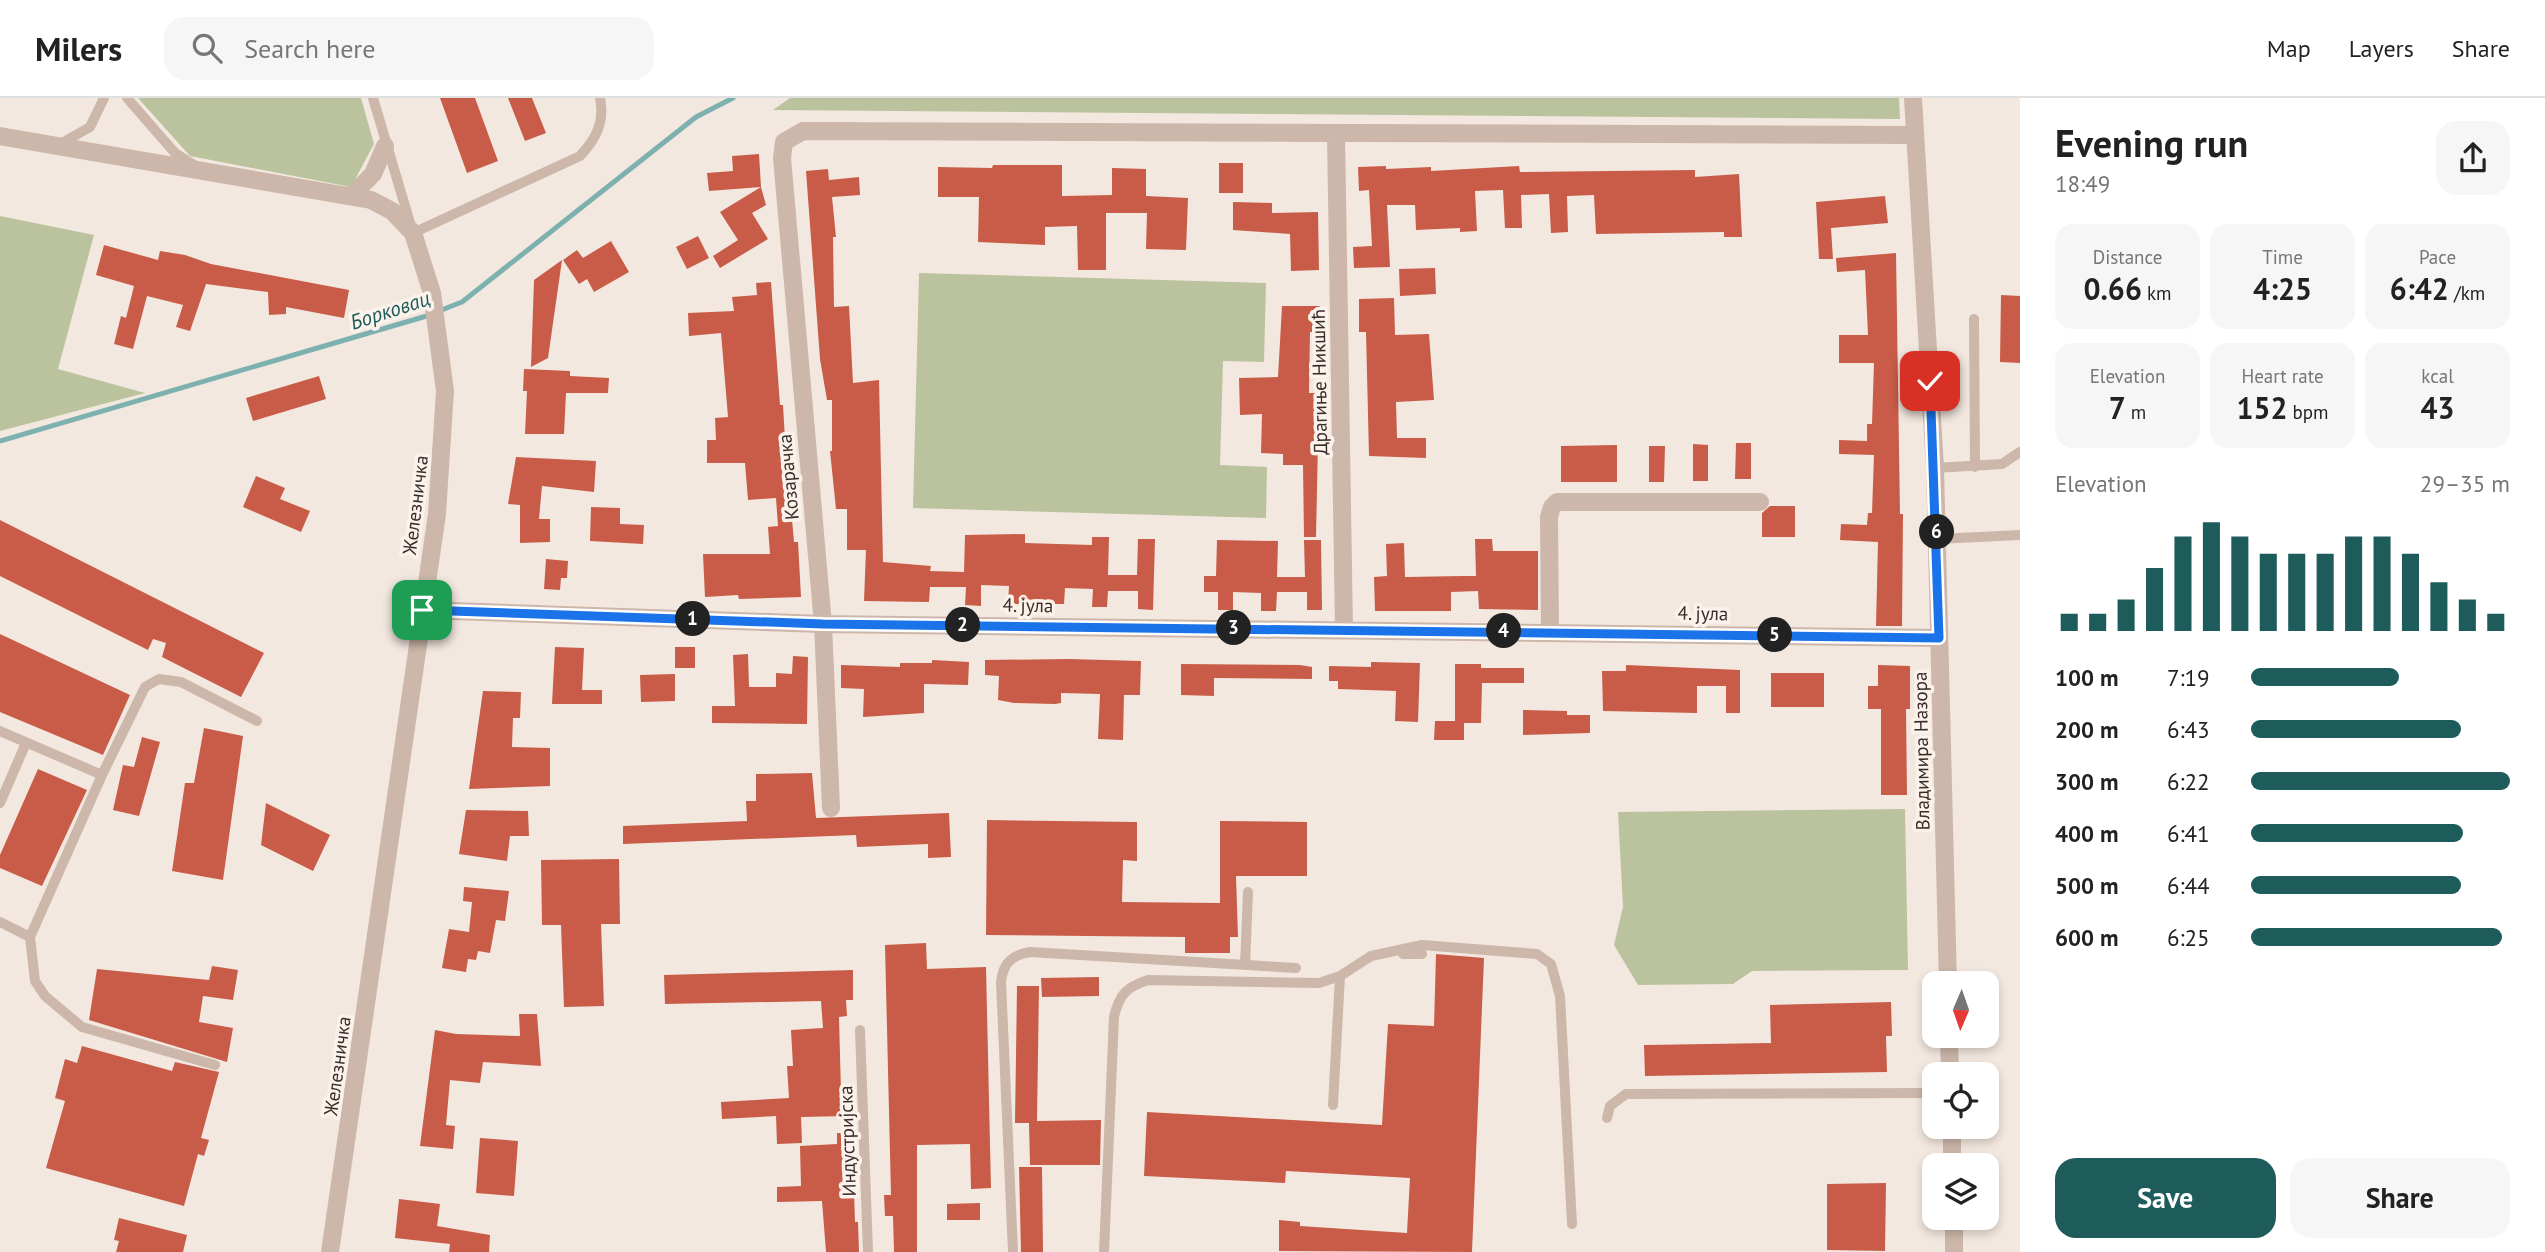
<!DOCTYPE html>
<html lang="en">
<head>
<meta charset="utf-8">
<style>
  body { margin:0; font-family:"PT Sans",sans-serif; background:#f6f6f6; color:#222; height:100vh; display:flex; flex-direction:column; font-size:26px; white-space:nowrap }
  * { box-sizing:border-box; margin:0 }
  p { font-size:23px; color:#767676 }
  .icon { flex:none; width:38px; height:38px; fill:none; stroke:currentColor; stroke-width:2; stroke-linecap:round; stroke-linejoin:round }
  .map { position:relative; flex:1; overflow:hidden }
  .panel { display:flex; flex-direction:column; background:#fff; width:525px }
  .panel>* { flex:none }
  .needle { width:46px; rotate:182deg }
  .tools { position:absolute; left:1922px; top:873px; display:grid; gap:14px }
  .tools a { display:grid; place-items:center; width:77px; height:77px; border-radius:14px; background:#fff; box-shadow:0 4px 10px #0003; font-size:35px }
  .pin { position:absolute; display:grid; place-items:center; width:60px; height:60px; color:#fff; margin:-30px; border-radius:14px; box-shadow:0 4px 10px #0006 }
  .km { position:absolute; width:35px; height:35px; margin:-18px; border-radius:50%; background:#222; color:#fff; font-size:19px; line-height:35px; text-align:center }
  .round { display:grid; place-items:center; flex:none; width:74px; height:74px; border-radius:21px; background:#f6f6f6 }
  .summary { display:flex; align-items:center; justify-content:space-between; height:119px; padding:0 35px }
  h1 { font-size:38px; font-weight:700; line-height:52px }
  .stats { display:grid; grid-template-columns:repeat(3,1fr); gap:10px; height:119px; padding:7px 35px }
  .stats div { display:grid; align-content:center; border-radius:18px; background:#f6f6f6; text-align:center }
  .stats b { font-size:30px; font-weight:700 }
  .stats small { font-size:19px; font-weight:400 }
  .stats p { font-size:19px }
  .chart { height:196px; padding:14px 35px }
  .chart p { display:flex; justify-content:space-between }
  .chart svg { width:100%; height:126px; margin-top:7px; stroke:#1e5c5b; stroke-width:6 }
  .primary-button { display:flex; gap:14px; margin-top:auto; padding:14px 35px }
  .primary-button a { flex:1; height:80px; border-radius:21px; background:#1e5c5b; color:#fff; font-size:28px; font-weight:700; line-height:80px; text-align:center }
  .primary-button a+a { background:#f6f6f6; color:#222 }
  ul { padding:0 35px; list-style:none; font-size:23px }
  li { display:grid; grid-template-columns:112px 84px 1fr; align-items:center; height:52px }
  li i { height:18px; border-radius:9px; background:#1e5c5b }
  header { display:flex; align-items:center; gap:42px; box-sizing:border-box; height:98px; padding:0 35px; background:#fff; border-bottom:2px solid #e0e0e0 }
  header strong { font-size:33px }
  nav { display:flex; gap:38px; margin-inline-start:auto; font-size:24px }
  .search { width:490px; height:63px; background:#f6f6f6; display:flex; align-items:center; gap:18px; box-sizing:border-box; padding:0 24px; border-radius:21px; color:#767676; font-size:26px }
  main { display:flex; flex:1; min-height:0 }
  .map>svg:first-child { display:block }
  .green { fill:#bac39e }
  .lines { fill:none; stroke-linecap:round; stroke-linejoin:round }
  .stream { stroke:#7db1af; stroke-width:5 }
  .building { fill:#c85c48 }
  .service { stroke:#ccb7aa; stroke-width:10 }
  .minor { stroke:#ccb7aa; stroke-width:18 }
  .tertiary { stroke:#ccb7aa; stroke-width:18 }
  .route-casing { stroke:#fff; stroke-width:14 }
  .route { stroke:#1a73e8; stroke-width:9 }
  .labels { text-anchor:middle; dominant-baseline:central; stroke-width:7; stroke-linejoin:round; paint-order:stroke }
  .street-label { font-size:19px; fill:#392d2a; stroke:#fbf2ec }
  .water-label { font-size:21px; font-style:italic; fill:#1e5c5b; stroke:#fbf2ec }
</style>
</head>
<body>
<header>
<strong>Milers</strong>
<div class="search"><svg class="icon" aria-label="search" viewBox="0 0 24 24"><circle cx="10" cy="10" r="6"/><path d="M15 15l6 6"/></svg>Search here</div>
<nav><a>Map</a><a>Layers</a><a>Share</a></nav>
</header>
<main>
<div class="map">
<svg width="2020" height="1154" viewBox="0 0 2020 1154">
  <rect width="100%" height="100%" fill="#f3e8df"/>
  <path class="green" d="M138 0H361L374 46 351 89 190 58Z
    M790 0H1899L1900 21 773 12Z
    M0 118 94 137 58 271 145 295 0 333Z
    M919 175 1266 185 1264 264 1223 263 1220 367 1267 369 1266 420 913 410Z
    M1905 711 1908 872 1752 873 1733 886 1638 887 1614 847 1623 809 1618 714Z"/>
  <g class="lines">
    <path class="stream" d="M439 213 462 204 696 19 733 0
      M0 343 430 217"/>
  </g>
  <path class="building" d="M440 0H475L498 63 467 75Z
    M508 0H532L546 35 525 43Z
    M759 56 761 89 709 93 707 75 733 73 732 58Z
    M1219 65H1243V95H1219Z
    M993 67H1062V98L1112 97V70L1146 71V98L1188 100 1186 152 1146 151 1147 115H1106V172H1078L1077 128 1045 129V147L978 144 979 99H938V69L992 70Z
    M1386 68V71L1431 69V73L1519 68 1520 74 1695 72V79L1739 76 1742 139H1724V134L1596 136 1594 97 1567 98 1568 134 1551 135 1549 96 1521 97 1522 130H1505L1503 92 1475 93 1477 133 1460 134V130L1416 132 1415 107H1387L1390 169 1354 170 1353 149 1372 148 1369 92 1359 93 1358 69Z
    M828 71 829 82 859 79 860 97 832 99 836 139H833L834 209 849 208 853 285 879 282 883 464 931 468 930 473 964 474 965 437 1025 436V445L1092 447V439H1109L1108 477H1137L1138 441H1155L1153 512 1138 511V493H1108L1107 509H1092L1093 491 1065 490 1064 506H1008L1009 488 981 487V508L965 507 966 489H930L929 504 864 503 866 452H847V411H836L830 353H832V302H827L820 261 806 73Z
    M761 89 766 107 752 115 768 141 720 170 713 158 738 142 720 114Z
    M1885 98 1888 125 1831 130 1833 161H1819L1816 104Z
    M1233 104 1272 105V115L1318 114 1319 172 1291 173 1290 136 1233 132Z
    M698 138 709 160 687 171 676 149Z
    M611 143 629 174 594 194 587 181 579 186 563 162 577 152 583 160Z
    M104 147 158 162 160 153 185 157 211 166 349 192 344 220 286 209V216L269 217 268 194 206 186 190 233 176 229 183 207 147 198 133 251 114 246 121 218 126 220 134 188 96 177Z
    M1896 155 1900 416H1903L1902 528H1876L1878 444 1840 442 1841 426 1867 427 1868 415H1872L1874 357 1839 356V342L1867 343V326H1872L1874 265H1839V237H1868L1865 172 1837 174 1836 160Z
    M562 162 548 260 531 269 534 182Z
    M1435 170 1436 196 1400 198 1399 171Z
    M771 184 780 307H783L785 342H788V376L794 444H798L801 499 739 501 738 497 705 499 703 456H770L768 429 778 428 776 400 748 402 745 365H707V342H716L715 320 728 319 721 235 689 238 688 215 734 213 732 199 757 197 756 185Z
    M2001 197 2020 198V265L2000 264Z
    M1394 200 1395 237 1429 236 1434 302 1396 304 1397 340H1426V360L1369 358 1366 234H1359V201Z
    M1282 208H1320L1319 234H1310L1309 295H1319L1316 439H1304L1303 367H1283V356L1261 355 1262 316 1240 317 1239 280 1278 279Z
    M524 271 570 273V278L609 280 608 295H566L564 336H525L527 293H523Z
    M319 278 326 301 253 323 246 300Z
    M1736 345H1751V381H1735Z
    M1693 346 1708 347V383H1693Z
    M1617 347V384H1561V348Z
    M1649 348H1665L1664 384H1649Z
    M516 359 596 363 594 394 542 388 539 421H550V444L520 445V407L508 406Z
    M256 378 285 390 280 401 310 413 301 434 243 409Z
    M1770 408H1795V439H1762V415Z
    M591 409 620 410V426L644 427 643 446 590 443Z
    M0 422 264 555 241 599 162 559 166 545 153 541 148 552 0 478Z
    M1475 441H1492L1493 453H1538V512L1479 511 1478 493 1451 494V513H1375L1374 479 1387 478 1386 446 1404 445 1405 479 1464 478H1476Z
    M1217 442 1278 443 1277 479H1305L1304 442H1321L1322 512H1307V494H1277L1276 513H1261V495L1233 494V512H1218V494H1204V478H1216Z
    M546 461 568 463 567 480H561L560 492 544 491Z
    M0 536 130 597 103 657 0 614Z
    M555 549 584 550 582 592H602V606H552Z
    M675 549H695V570H675Z
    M748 556 749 589H776V575L792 576 793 558 808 559 807 626 712 625V608H735L733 557Z
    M1069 561 1141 563 1140 597H1124L1123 642 1098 641 1100 596 1061 595V605L1055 606 1014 605 998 602 999 578 985 577V562Z
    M932 562 969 564 968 587 924 586V615L863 619 864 591 841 590V567L900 569V565H932Z
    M1371 564 1420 565 1418 624 1395 623 1396 593 1338 591V583H1329V568L1371 569Z
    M1181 566 1300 567 1312 569V581L1214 580V598L1181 597Z
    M1455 566H1481V570H1524V585H1482L1481 625H1464V642H1434L1435 623H1455Z
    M1626 567 1740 572V615H1726V588H1697V615L1603 613 1602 573H1626Z
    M1878 567 1910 568V611H1906L1907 697H1881V611H1868V588H1878Z
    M1771 575H1824V609H1771Z
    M675 576V603L641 604 640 577Z
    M483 593 521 594 520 620H513L512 649 550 650V688L469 691Z
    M1523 612 1567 613V617H1590V635L1523 637Z
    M204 630 243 638 223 782 172 773 185 685H194Z
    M142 639 160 644 139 718 113 712 123 667 134 669Z
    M38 671 87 692 42 788 0 770V757Z
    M812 675 816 720 949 715 951 759 928 760V746L857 749 856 737 623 746V728L747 723 746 703H756V676Z
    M266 705 330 737 313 773 261 747Z
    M466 712 528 713 529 738H510L507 763 459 756Z
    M987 722 1137 724V763L1123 762 1122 804 1220 805V723L1307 724V778H1236L1238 839H1230V855H1185V839L986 837Z
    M619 761 620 826H601L604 908 564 909 561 827H542L541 762Z
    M464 789 509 793 505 823 496 822 490 855 478 853 476 862 468 861 466 874 442 870 449 831 469 834 472 804 463 803Z
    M926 845 927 871 986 869 991 1090 971 1091 970 1046 917 1047V1154H894L893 1118H885L884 1097H891L885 847Z
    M1436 856 1484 860 1472 1154 1279 1153V1122L1300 1124V1128L1407 1135 1410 1080 1286 1073 1285 1085 1144 1078 1147 1014 1382 1027 1388 926 1434 928Z
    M212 868 238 872 233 902 203 898 199 924 233 930 227 964 89 922 97 871 209 882Z
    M853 872V902H846L847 918 839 919 841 995 846 994 847 1018 801 1019 802 1045 777 1046 776 1018 722 1021 721 1004 789 1000 787 968H793L791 932 823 930 821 903 665 906 664 877Z
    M1099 879V898L1042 899 1041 880Z
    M1017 888H1039L1037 1023 1101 1022 1100 1067H1030L1029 1025H1015Z
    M1891 904 1892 938H1886L1887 974 1645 978 1644 947 1771 945 1770 907Z
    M519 916H537L541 968 483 964 480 985 450 982 446 1027 455 1028 453 1051 420 1048 435 932 456 936 520 938Z
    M82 948 172 973 175 964 219 974 201 1040 209 1042 204 1058 198 1056 184 1108 46 1070 65 1003 55 1000 65 961 77 965Z
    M837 1035H852L855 1124H858L859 1154H826L822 1103 777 1104V1089L801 1088 800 1048 837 1046Z
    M480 1040 518 1043 514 1098 476 1095Z
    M1019 1069H1042L1043 1154H1021Z
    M1886 1085 1885 1153 1827 1152V1086Z
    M399 1101 440 1106 437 1128 490 1137 489 1154H449L450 1146 395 1140Z
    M980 1105V1122H947V1106Z
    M119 1120 187 1137 183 1154H116L119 1143 114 1142Z"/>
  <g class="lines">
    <path class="service" d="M127 0 175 55 194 67
      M373 0 413 135 580 58C596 41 605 24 600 0
      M60 46 90 29 104 0
      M1974 221 1975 369
      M1935 370 2002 366 2020 354
      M1937 441 2020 437
      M0 633 102 677
      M0 705 26 645
      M0 824 30 839
      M1403 856H1422
      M1245 867 1248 794
      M860 932 868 1154
      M215 967 82 929 45 898 35 883 30 839 102 677 145 589 159 581 181 584 257 623
      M1333 1007 1340 878
      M1607 1020 1610 1008 1626 996 1934 995
      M1013 1154 1001 884C1003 865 1012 857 1030 854L1296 870
      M1104 1154 1114 919C1119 897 1126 889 1148 882L1319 885 1340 878 1371 858 1422 847 1537 856 1551 866 1560 898 1572 1126"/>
    <path class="minor" d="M1336 36 1344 531
      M0 38 371 102 392 113 413 135 432 195 445 293 437 416 330 1154
      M352 97 373 76 385 48
      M422 512 823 526 1939 540
      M1550 534 1549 419 1552 409 1557 404H1760
      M831 710 823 526 782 60 784 44 803 33 1915 37"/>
    <path class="tertiary" d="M1913 0 1935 370 1948 886
      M1949 938 1950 976
      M1952 1029V1068
      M1954 1120V1154"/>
  </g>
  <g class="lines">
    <defs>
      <path id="route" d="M422 512 823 526 1939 540 1930 283"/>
    </defs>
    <use href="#route" class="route-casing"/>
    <use href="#route" class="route"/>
  </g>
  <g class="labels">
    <g class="street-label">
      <text transform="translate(1319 284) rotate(-91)">Драгиње Никшић</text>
      <text transform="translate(788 379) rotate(-95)">Козарачка</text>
      <text transform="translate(415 407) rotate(-83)">Железничка</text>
      <text transform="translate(1028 507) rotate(1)">4. јула</text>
      <text transform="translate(1703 515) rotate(1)">4. јула</text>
      <text transform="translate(1921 653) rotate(-91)">Владимира Назора</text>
      <text transform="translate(337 968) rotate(-82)">Железничка</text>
      <text transform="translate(847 1043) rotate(-92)">Индустријска</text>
    </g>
    <g class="water-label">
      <text transform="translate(390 212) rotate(-18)">Борковац</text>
    </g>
  </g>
</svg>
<div class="tools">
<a><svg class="needle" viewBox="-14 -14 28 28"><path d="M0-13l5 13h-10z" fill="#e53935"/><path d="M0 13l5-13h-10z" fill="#767676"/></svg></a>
<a><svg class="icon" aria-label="locate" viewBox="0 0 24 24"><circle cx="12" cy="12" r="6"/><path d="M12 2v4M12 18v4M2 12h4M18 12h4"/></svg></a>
<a><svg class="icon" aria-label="layers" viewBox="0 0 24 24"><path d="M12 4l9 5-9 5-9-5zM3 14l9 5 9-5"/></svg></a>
</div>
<div class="pin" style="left:422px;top:512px;background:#1e9e55"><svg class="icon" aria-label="arrive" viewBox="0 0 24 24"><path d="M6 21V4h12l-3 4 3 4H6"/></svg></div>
<div class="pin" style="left:1930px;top:283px;background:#d93025"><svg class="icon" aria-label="check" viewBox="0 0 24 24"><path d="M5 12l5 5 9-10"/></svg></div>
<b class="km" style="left:693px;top:521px">1</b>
<b class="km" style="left:963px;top:527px">2</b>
<b class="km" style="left:1234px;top:530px">3</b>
<b class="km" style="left:1504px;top:533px">4</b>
<b class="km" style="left:1775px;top:537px">5</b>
<b class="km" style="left:1937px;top:434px">6</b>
</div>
<section class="panel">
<div class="summary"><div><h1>Evening run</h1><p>18:49</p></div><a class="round"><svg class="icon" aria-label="share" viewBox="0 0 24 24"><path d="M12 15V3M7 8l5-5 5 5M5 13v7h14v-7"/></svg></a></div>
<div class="stats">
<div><p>Distance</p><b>0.66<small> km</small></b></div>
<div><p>Time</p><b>4:25</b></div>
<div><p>Pace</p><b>6:42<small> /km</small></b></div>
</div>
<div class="stats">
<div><p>Elevation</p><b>7<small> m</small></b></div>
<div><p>Heart rate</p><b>152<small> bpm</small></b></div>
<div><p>kcal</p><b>43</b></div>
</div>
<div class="chart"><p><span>Elevation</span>29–35 m</p>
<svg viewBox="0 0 160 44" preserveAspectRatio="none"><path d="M5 44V38M15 44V38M25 44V33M35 44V22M45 44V11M55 44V6M65 44V11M75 44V17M85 44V17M95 44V17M105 44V11M115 44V11M125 44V17M135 44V27M145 44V33M155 44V38"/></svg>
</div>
<ul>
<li><b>100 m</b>7:19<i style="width:57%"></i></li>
<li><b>200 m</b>6:43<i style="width:81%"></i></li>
<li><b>300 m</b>6:22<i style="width:100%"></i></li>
<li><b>400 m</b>6:41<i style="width:82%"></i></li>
<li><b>500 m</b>6:44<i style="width:81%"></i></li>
<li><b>600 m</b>6:25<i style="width:97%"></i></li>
</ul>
<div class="primary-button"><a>Save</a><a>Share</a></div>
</section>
</main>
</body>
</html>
